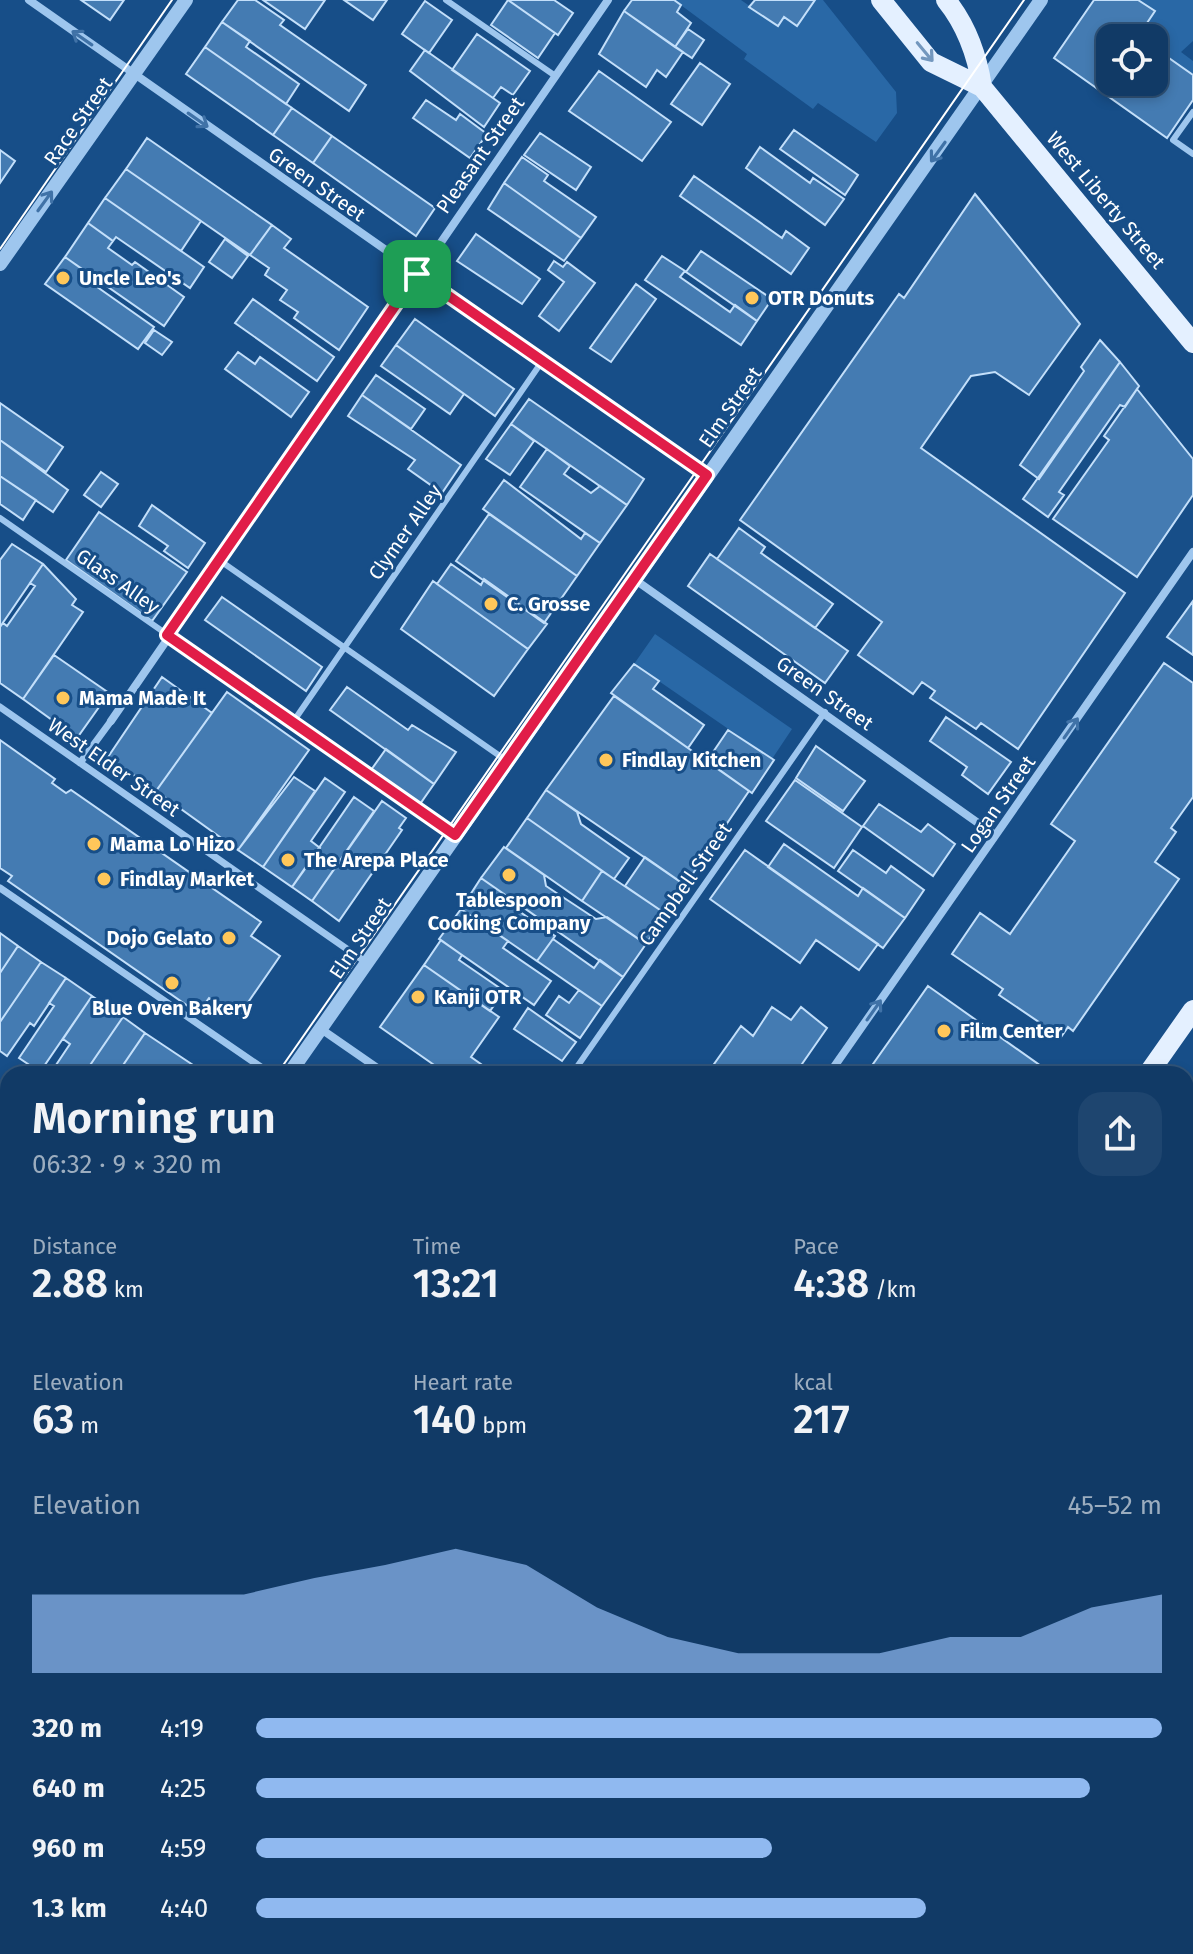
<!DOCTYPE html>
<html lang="en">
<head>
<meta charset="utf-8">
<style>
  body { margin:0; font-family:"Fira Sans",sans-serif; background:#1e456f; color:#f1f3f6; height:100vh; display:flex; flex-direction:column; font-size:30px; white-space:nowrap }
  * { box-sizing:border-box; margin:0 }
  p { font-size:26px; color:#9cadbf }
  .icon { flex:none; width:44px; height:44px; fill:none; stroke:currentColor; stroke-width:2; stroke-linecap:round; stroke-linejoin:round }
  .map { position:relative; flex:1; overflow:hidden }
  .details { position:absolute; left:0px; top:1066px; width:1194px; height:888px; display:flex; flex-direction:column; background:#113a66; border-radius:24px 24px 0 0; box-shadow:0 4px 12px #0003,0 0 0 2px #30547a }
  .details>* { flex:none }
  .fabs { position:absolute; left:1096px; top:24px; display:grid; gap:16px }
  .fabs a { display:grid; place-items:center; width:72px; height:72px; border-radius:16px; background:#113a66; box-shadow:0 4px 12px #0003,0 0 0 2px #30547a; font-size:40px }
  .pin { position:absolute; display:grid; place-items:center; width:68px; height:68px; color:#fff; margin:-34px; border-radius:16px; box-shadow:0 4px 12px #0006 }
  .round { display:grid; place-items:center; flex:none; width:84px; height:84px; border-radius:24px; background:#1e456f }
  .headline { display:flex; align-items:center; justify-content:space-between; height:136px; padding:0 32px }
  h1 { font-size:44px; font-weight:600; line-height:60px }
  .metrics { display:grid; grid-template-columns:repeat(3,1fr); gap:12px; height:136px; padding:8px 32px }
  .metrics div { display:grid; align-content:center }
  .metrics b { font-size:40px; font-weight:600 }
  .metrics small { font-size:22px; font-weight:400 }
  .metrics p { font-size:22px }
  .chart { height:224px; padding:16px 32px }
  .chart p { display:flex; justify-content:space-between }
  .chart svg { width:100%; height:144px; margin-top:8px; fill:#90b9f0; opacity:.7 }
  ul { padding:0 32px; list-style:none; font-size:26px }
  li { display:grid; grid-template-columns:128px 96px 1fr; align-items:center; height:60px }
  li i { height:20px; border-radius:10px; background:#90b9f0 }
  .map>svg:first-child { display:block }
  .green { fill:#2968a6 }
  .building { fill:#447bb2; stroke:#c3dffa; stroke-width:2; fill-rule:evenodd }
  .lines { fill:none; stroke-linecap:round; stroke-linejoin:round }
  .service { stroke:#9ec6ee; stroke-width:6 }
  .pedestrian { stroke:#9ec6ee; stroke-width:7 }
  .minor { stroke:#9ec6ee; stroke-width:8 }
  .tertiary { stroke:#9ec6ee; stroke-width:14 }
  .primary { stroke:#e4f0ff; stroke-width:20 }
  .tram { stroke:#fff; stroke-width:2 }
  .oneway { stroke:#4072a7 }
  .oneway2 { stroke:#7397be }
  .route-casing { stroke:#fff; stroke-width:16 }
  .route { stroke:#e11d48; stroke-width:10 }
  .poi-dot { fill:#ffc75a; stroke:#174e88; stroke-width:3 }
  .labels { text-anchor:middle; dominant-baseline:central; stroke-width:6; stroke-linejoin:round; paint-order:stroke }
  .street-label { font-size:20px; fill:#fff; stroke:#174e88 }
  .poi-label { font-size:20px; font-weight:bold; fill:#fff; stroke:#174e88; text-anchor:start }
</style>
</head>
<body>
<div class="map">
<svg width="1193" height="1954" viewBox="0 0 1193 1954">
  <rect width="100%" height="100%" fill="#174e88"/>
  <path class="green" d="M674 0H741L777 25 784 17 797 26 815 0H823L896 92 897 113 876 142 818 103 813 109 744 59 747 54Z
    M1138 0H1193V41L1181 52 1193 61V75L1159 51 1165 42 1145 26 1155 11Z
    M655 634 792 729 772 759 634 664Z
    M0 1214 8 1219V1387L0 1382Z"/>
  <path class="building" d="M81 0H124L110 20Z
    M238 0H255L284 20 280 25 366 85 349 111 222 22Z
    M263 0H325L305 29Z
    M344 0H387L373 20Z
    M508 0 555 33 538 58 491 25Z
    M508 0H554L573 13 558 35Z
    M632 0H674L681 5 677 12 691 23 675 47 624 11Z
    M755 0H815L797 26 784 17 778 26 749 7Z
    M1094 0H1138L1155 11 1145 26 1165 42 1159 51 1193 75V100L1167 138 1054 58ZM1110 38H1154V82H1110Z
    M425 1 452 20 429 53 402 34Z
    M624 11 683 52 666 77 657 70 646 87 599 54Z
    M222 22 250 41 246 47 299 84 286 104 205 47Z
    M688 29 704 40 692 58 675 47Z
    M477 34 530 71 513 95 501 87 493 98 452 70Z
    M205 47 292 108 273 135 186 74Z
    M425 50 500 103 484 127 410 71Z
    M700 63 730 84 702 125 671 104Z
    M599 71 671 122 642 161 569 111Z
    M426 100 456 120 460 114 487 134 470 158 413 118Z
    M292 108 332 136 313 163 273 135Z
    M794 130 858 175 845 195 780 149Z
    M540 133 591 167 576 190 524 155Z
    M332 136 435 208 416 236 313 163Z
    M147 138 272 225 250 255 126 169Z
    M760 147 810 183 813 178 844 199 825 225 746 168Z
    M0 150 15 161 0 183Z
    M522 157 548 175 544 181 596 217 581 238 504 183Z
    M126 169 201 221 181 251 105 198Z
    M694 176 782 238 786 231 809 248 791 274 680 196Z
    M504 183 581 238 564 261 488 209Z
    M975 194 1080 324 1029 395 995 372 971 376 921 448 1125 593 1018 749 981 723 976 729 930 698 935 691 922 682 913 694 858 655 882 622 740 520 899 294 904 298Z
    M105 198 204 267 190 288 116 237 113 241 88 223Z
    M88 223 113 241 108 248 132 265 135 262 184 297 164 326 65 257Z
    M272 225 291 239 284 248 368 307 339 350 294 318 298 312 280 300 287 290 265 275 269 268 250 255Z
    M476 234 540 279 522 304 457 261Z
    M225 239 248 256 232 278 209 262Z
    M701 251 772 299 757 321 686 272Z
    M662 256 685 271 680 277 730 312 735 305 757 321 741 345 645 280Z
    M65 257 86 272 83 277 154 327 138 349 45 284Z
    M554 261 563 267 567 262 595 283 559 331 539 316 564 282 548 270Z
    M636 284 656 299 611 362 590 348Z
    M253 299 334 357 317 381 235 323Z
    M415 319 514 389 495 416 396 345Z
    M154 330 172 342 162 355 145 343Z
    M1100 340 1120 362 1039 479 1020 465 1084 371 1081 367Z
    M396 345 464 394 450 414 381 366Z
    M238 352 255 364 260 357 309 392 291 417 225 369Z
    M1120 362 1139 386 1125 407 1120 405 1059 492 1064 495 1048 517 1023 499Z
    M376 375 425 409 411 429 362 395Z
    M1137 389 1193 459V495L1137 577 1053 519 1109 440 1104 436Z
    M362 395 461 465 442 493 408 469 415 460 348 416Z
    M529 399 644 479 627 505 511 424Z
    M0 403 63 447 46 472 0 440Z
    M511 424 534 441 510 475 486 459Z
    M0 440 68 490 53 512 0 476Z
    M547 449 570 466 564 474 591 493 600 486 627 505 600 543 520 487Z
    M101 472 118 484 101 507 84 495Z
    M0 476 36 500 23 520 0 504Z
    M504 480 581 539 585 533 600 543 577 576 483 509Z
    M152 505 205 543 188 568 164 551 168 546 139 526Z
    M99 512 187 572 152 621 66 560Z
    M489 514 577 576 544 623 456 561Z
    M739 528 765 547 761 553 833 604 815 628 717 559Z
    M12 544 43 564 0 627V560Z
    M710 554 848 651 825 683 688 586Z
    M43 564 76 599 72 605 83 612 23 699 0 683V627L3 623 7 626 35 586 30 583Z
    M451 564 481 585 484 579 547 624 528 649 437 584Z
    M433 581 528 649 494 696 401 629Z
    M222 597 322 667 306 691 205 620Z
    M1193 601V655L1167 637Z
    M54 655 109 693 77 738 23 699Z
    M1164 663 1193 683V797L1171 828 1176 832 1155 862 1179 879 1073 1031 1068 1027 1061 1037 999 995 1003 989 952 954 980 913 1010 934 1075 841 1051 824Z
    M634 664 659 681 653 689 704 725 688 748 611 693Z
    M162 677 212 713 156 791 108 757Z
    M347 687 408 730 412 725 456 752 434 784 330 710Z
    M227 692 309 750 238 850 156 791Z
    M614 696 749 791 685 885 546 790Z
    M946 717 1011 762 988 794 962 775 967 767 930 741Z
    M728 730 774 760 752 793 707 761Z
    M0 740 55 779 52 783 66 793 71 790 261 922 251 936 280 956 238 1017 209 998 198 1013 8 881 12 876 0 868Z
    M816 746 865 781 843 811 796 778Z
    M386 749 434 784 420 804 371 770Z
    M294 777 315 791 263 867 238 850Z
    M325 778 345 792 311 841 320 848 292 887 263 867Z
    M795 780 862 827 834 868 766 821Z
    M546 790 577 812 581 824 629 858 614 879 527 818Z
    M354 797 374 811 312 901 292 887Z
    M382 801 406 818 399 828 402 830 339 921 312 901Z
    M879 804 921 832 928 824 955 844 933 876 863 826Z
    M527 818 602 871 582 901 506 848Z
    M784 844 858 896 863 888 905 918 883 948 768 867Z
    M504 847 544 875 546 886 596 919 607 917 646 944 623 977 481 878Z
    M745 850 878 944 859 970 816 940 800 963 710 899Z
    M853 850 886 873 891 866 924 890 905 918 838 871Z
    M645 857 685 885 666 914 625 886Z
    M602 871 666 914 646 944 582 901Z
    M481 878 504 894 501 899 555 936 537 961 461 909Z
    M461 909 508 941 503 948 551 981 534 1005 439 939Z
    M0 933 18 946 0 973Z
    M553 939 594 968 600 960 623 977 602 1006 537 961Z
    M441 940 462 955 459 960 504 991 490 1011 424 965Z
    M18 946 41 962 0 1022V973Z
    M41 962 66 978 34 1026 30 1023 7 1056 0 1051V1022Z
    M424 965 499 1017 471 1057 495 1074H447L380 1027Z
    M66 978 92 996 40 1072 19 1058 54 1006 49 1003Z
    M928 986 1048 1071 1047 1074H866Z
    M579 990 602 1006 580 1038 546 1015 559 996 569 1003Z
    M92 996 123 1017 84 1074H50L70 1044 63 1039Z
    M772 1007 791 1020 801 1007 827 1028 795 1074H707L741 1026 753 1036Z
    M528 1008 576 1042 562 1061 514 1029Z
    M123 1017 145 1033 117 1074H84Z
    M145 1033 196 1067 191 1074H117Z
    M1193 1155V1391L1186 1401V1166Z
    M0 1187 8 1192V1219L0 1214Z
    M1186 1464 1193 1469V1562L1186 1572Z
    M0 1639 8 1644V1812L0 1807Z
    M1193 1646V1954H1101L1089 1946H1186V1656Z
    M8 1891V1946H97L109 1954H4L0 1951V1902Z
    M200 1946H229L241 1954H194Z
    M383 1946H441L435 1954H378Z"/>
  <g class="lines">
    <path class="service" d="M446 0 554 75
      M1193 112 1173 140 1193 154
      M0 518 455 835
      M219 560 507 761
      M293 722 543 360
      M572 1074 825 712
      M0 1862 8 1868
      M119 1946 131 1954"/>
    <path class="pedestrian" d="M0 707 367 963
      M80 763 111 721
      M0 888 271 1074"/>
    <path class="minor" d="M29 0 707 475
      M634 579 995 835
      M111 721 608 0
      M321 1029 386 1074
      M829 1074 1193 552
      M156 1954 162 1946"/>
    <path class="tertiary" d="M0 264 186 0
      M289 1074 1041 0
      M0 1495 8 1484
      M0 1590 8 1596
      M529 1946 543 1954"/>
    <path class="primary" d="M881 0 931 62 982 87 1193 343
      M946 0C967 26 977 54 982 87
      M1148 1074 1193 1010
      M566 1954 569 1946"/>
    <path class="tram" d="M0 249 172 0
      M277 1074 1024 0
      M0 1473 8 1461"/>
  </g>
  <defs><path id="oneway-shaft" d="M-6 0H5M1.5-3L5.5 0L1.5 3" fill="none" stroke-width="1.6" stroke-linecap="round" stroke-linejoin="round" transform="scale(2)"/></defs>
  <g class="oneway">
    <use href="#oneway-shaft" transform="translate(82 38) rotate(-145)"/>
    <use href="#oneway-shaft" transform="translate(198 120) rotate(35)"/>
    <use href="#oneway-shaft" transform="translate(938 152) rotate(126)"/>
    <use href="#oneway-shaft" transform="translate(45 201) rotate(-54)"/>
    <use href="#oneway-shaft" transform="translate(1071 728) rotate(-55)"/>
    <use href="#oneway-shaft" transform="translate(874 1010) rotate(-55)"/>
  </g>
  <use class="oneway2" href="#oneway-shaft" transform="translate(925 52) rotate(50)"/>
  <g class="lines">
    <defs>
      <path id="route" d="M417 274 707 475 455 835 167 635Z"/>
    </defs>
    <use href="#route" class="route-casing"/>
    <use href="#route" class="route"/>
  </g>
  <g class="poi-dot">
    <circle cx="63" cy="278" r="8"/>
    <circle cx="752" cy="298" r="8"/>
    <circle cx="491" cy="604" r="8"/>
    <circle cx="63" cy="698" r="8"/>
    <circle cx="606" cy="760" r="8"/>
    <circle cx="94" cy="844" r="8"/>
    <circle cx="288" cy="860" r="8"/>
    <circle cx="509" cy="875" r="8"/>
    <circle cx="104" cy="879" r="8"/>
    <circle cx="229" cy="938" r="8"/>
    <circle cx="172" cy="983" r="8"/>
    <circle cx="418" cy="997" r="8"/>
    <circle cx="944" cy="1031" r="8"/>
  </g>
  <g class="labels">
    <g class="street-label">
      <text transform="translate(78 121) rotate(-55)">Race Street</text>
      <text transform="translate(480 155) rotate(-55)">Pleasant Street</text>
      <text transform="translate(317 184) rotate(35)">Green Street</text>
      <text transform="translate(1106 200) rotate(50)">West Liberty Street</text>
      <text transform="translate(730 407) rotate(-55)">Elm Street</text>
      <text transform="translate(405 532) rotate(-55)">Clymer Alley</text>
      <text transform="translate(118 581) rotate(35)">Glass Alley</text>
      <text transform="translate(825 693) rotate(35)">Green Street</text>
      <text transform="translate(114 767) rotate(35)">West Elder Street</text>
      <text transform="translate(998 804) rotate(-55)">Logan Street</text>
      <text transform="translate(685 884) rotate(-55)">Campbell Street</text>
      <text transform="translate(360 938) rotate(-56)">Elm Street</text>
    </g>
    <g class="poi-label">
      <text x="79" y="278">Uncle Leo's</text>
      <text x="768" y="298">OTR Donuts</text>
      <text x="507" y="604">C. Grosse</text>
      <text x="79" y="698">Mama Made It</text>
      <text x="622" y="760">Findlay Kitchen</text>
      <text x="110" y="844">Mama Lo Hizo</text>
      <text x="304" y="860">The Arepa Place</text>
      <text x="120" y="879">Findlay Market</text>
      <text x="509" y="900" text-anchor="middle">Tablespoon<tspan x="509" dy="23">Cooking Company</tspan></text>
      <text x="213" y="938" text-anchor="end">Dojo Gelato</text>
      <text x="434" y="997">Kanji OTR</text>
      <text x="172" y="1008" text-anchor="middle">Blue Oven Bakery</text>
      <text x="960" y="1031">Film Center</text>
    </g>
  </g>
</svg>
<div class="fabs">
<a><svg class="icon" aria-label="locate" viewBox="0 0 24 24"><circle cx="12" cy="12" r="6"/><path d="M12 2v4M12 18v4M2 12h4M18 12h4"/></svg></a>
</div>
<div class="pin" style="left:417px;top:274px;background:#1e9e55"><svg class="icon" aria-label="arrive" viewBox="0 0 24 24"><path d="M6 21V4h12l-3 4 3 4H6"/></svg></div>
<section class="details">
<div class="headline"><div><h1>Morning run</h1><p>06:32 · 9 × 320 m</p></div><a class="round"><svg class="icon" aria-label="share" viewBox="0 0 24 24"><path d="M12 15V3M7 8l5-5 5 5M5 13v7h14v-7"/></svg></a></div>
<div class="metrics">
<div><p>Distance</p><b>2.88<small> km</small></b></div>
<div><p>Time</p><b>13:21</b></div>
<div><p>Pace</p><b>4:38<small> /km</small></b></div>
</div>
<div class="metrics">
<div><p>Elevation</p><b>63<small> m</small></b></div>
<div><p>Heart rate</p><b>140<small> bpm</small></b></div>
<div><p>kcal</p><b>217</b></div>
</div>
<div class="chart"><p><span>Elevation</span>45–52 m</p>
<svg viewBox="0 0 160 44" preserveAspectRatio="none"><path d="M0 44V20L10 20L20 20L30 20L40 15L50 11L60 6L70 11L80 24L90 33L100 38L110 38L120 38L130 33L140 33L150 24L160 20V44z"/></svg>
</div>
<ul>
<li><b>320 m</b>4:19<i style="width:100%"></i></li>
<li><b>640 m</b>4:25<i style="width:92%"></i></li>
<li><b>960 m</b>4:59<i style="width:57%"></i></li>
<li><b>1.3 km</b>4:40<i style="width:74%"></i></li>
</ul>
</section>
</div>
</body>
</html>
